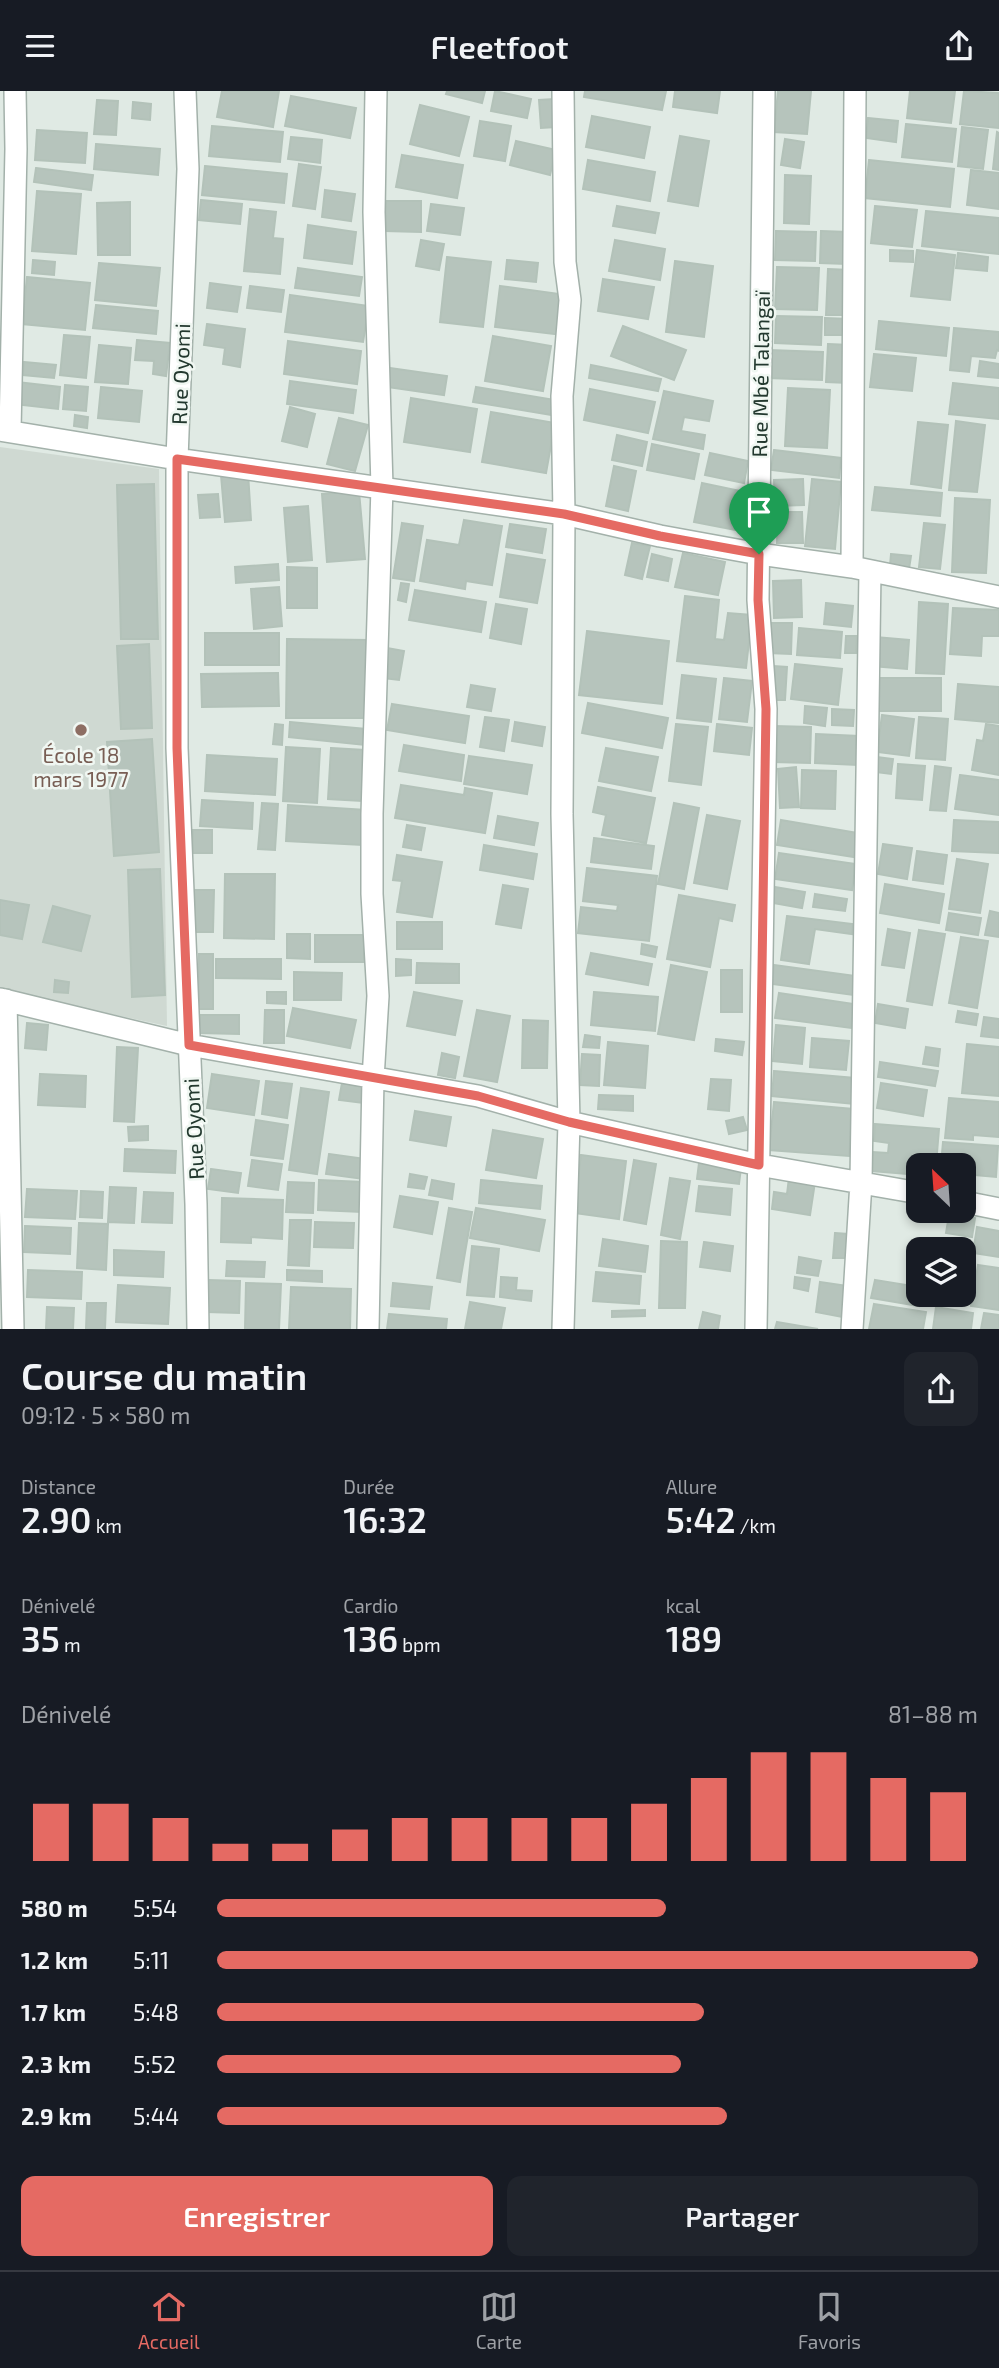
<!DOCTYPE html>
<html lang="fr">
<head>
<meta charset="utf-8">
<style>
  body { margin:0; font-family:"Exo 2",sans-serif; background:#20242c; color:#f1f3f6; height:100vh; display:flex; flex-direction:column; font-size:26px; white-space:nowrap }
  * { box-sizing:border-box; margin:0 }
  p { font-size:23px; color:#9ea1a6 }
  .icon { flex:none; width:38px; height:38px; fill:none; stroke:currentColor; stroke-width:2; stroke-linecap:round; stroke-linejoin:round }
  .map { position:relative; height:1238px; overflow:hidden }
  .drawer { display:flex; flex-direction:column; background:#171b24; flex:1 }
  .drawer>* { flex:none }
  .needle { width:46px; rotate:335deg }
  .tools { position:absolute; left:906px; top:1062px; display:grid; gap:14px }
  .tools a { display:grid; place-items:center; width:70px; height:70px; border-radius:14px; background:#171b24; box-shadow:0 4px 10px #0003; font-size:35px }
  .pin { position:absolute; display:grid; place-items:center; width:60px; height:60px; color:#fff; margin:-72px -30px; border-radius:50% 50% 50% 0; rotate:-45deg; box-shadow:0 0 7px #0007 }
  .pin .icon { rotate:45deg }
  .round { display:grid; place-items:center; flex:none; width:74px; height:74px; border-radius:14px; background:#20242c }
  .head { display:flex; align-items:center; justify-content:space-between; height:119px; padding:0 21px }
  h1 { font-size:38px; font-weight:600; line-height:52px }
  .stats { display:grid; grid-template-columns:repeat(3,1fr); gap:10px; height:119px; padding:7px 21px }
  .stats div { display:grid; align-content:center }
  .stats b { font-size:35px; font-weight:600 }
  .stats small { font-size:19px; font-weight:400 }
  .stats p { font-size:19px }
  .chart { height:196px; padding:14px 21px }
  .chart p { display:flex; justify-content:space-between }
  .chart svg { width:100%; height:126px; margin-top:7px; stroke:#e56a63; stroke-width:6 }
  .action { display:flex; gap:14px; margin-top:auto; padding:14px 21px }
  .action a { flex:1; height:80px; border-radius:14px; background:#e56a63; color:#fff; font-size:28px; font-weight:600; line-height:80px; text-align:center }
  .action a+a { background:#20242c; color:#f1f3f6 }
  ul { padding:0 21px; list-style:none; font-size:23px }
  li { display:grid; grid-template-columns:112px 84px 1fr; align-items:center; height:52px }
  li i { height:18px; border-radius:9px; background:#e56a63 }
  header { display:flex; justify-content:space-between; align-items:center; height:91px; padding:0 21px; background:#171b24; font-size:32px; font-weight:600 }
  .menu { display:flex; justify-content:space-around; align-items:center; height:98px; border-top:2px solid #363941; background:#171b24; font-size:19px; color:#9ea1a6 }
  .menu a { display:grid; justify-items:center; gap:4px }
  .menu .on { color:#e56a63 }
  .map>svg:first-child { display:block }
  .built { fill:#cfd9d2 }
  .building { fill:#b6c4bc; stroke:#b3c2b9; stroke-width:2 }
  .lines { fill:none; stroke-linecap:round; stroke-linejoin:round }
  .minor-casing { stroke:#a3b1aa; stroke-width:24 }
  .minor { stroke:#fff; stroke-width:21 }
  .route-casing { stroke:#fff; stroke-width:14 }
  .route { stroke:#e56a63; stroke-width:9 }
  .education-dot { fill:#8d6e63; stroke:#f0f7f2; stroke-width:2.5 }
  .labels { text-anchor:middle; dominant-baseline:central; stroke-width:5; stroke-linejoin:round; paint-order:stroke }
  .street-label { font-size:21px; fill:#22382e; stroke:#f0f7f2 }
  .education-label { font-size:21px; fill:#785e54; stroke:#f0f7f2 }
</style>
</head>
<body>
<header><svg class="icon" aria-label="menu" viewBox="0 0 24 24"><path d="M4 6h16M4 12h16M4 18h16"/></svg>Fleetfoot<svg class="icon" aria-label="share" viewBox="0 0 24 24"><path d="M12 15V3M7 8l5-5 5 5M5 13v7h14v-7"/></svg></header>
<div class="map">
<svg width="999" height="1238" viewBox="0 0 999 1238">
  <rect width="100%" height="100%" fill="#e0eae4"/>
  <path class="built" d="M0 356 159 378 167 935 0 899Z"/>
  <path class="building" d="M222 0H279L273 36 217 26Z
    M447 0H485L482 12 446 3Z
    M495 0 531 8 527 27 491 20Z
    M585 0H666L662 19 584 6Z
    M675 0H720L717 22 673 16Z
    M778 0H811L807 43 774 41Z
    M910 0H955L951 32 907 27Z
    M964 0 999 2V37L960 33Z
    M291 5 356 17 350 47 285 35Z
    M554 8 556 36 541 37 539 9Z
    M97 9 118 10 116 44 94 43Z
    M133 11 151 13 150 29 132 27Z
    M420 14 469 26 459 65 410 53Z
    M592 25 650 36 644 67 586 56Z
    M868 27 898 30 896 51 866 47Z
    M480 30 511 35 505 70 474 65Z
    M906 33 956 38 952 71 902 66Z
    M212 35 283 41 280 71 209 65Z
    M962 36 988 39 983 78 958 75Z
    M37 39 87 42 85 72 35 69Z
    M997 41 999 42V79L993 78Z
    M680 45 709 50 698 115 668 110Z
    M291 46 322 49 320 72 288 68Z
    M785 48 804 51 800 77 781 74Z
    M516 50 556 59 550 84 510 74Z
    M96 53 160 58 158 84 94 78Z
    M402 64 463 74 457 107 396 96Z
    M588 69 655 81 650 110 583 98Z
    M869 69 954 78 950 116 865 107Z
    M299 73 321 76 315 118 293 115Z
    M205 75 287 83 284 112 202 104Z
    M36 77 93 84 91 99 34 91Z
    M971 79 999 82V118L967 114Z
    M785 84 811 85 809 133 784 132Z
    M325 99 355 103 351 130 322 126Z
    M37 100 81 103 76 163 32 160Z
    M201 109 242 113 240 133 199 129Z
    M386 110H421V141L385 140Z
    M130 111V164H98L97 112Z
    M431 113 464 117 460 144 427 140Z
    M617 115 659 122 655 142 613 135Z
    M875 115 917 119 912 156 871 152Z
    M250 118 276 121 273 147 283 148 280 183 244 180Z
    M926 120 999 127V163L922 155Z
    M308 134 356 141 352 173 304 167Z
    M776 140 816 141 815 170 775 169Z
    M821 140 848 141 847 173 820 172Z
    M421 149 444 153 439 179 416 175Z
    M615 149 665 158 660 189 609 180Z
    M890 159 913 160V171L890 170Z
    M917 159 955 164 950 209 911 205Z
    M958 162 988 166 987 180 956 177Z
    M447 166 491 171 483 236 440 231Z
    M33 169 55 171 54 184 32 182Z
    M507 169 538 172 536 191 505 188Z
    M675 170 713 175 704 246 666 241Z
    M99 172 160 177 156 215 95 209Z
    M777 176 819 177 817 219 775 218Z
    M298 177 362 186 359 205 295 197Z
    M828 178 850 179 848 224H826Z
    M27 186 90 192 85 239 22 233Z
    M603 188 654 196 648 228 598 220Z
    M210 192 241 196 237 221 207 217Z
    M250 195 284 199 281 221 247 217Z
    M500 195 567 204 562 244 495 236Z
    M290 204 369 215 363 251 285 241Z
    M96 214 158 220 156 243 93 237Z
    M776 225 822 226 821 254 775 252Z
    M825 227 849 228 848 244H825Z
    M879 230 949 237 946 265 876 258Z
    M207 233 245 238 240 276 223 273 225 257 204 254Z
    M623 235 686 259 674 289 611 265Z
    M954 237 999 241V260L997 259 995 267 971 265 969 281 950 279Z
    M64 244 90 246 86 287 60 284Z
    M493 245 551 255 543 300 485 290Z
    M137 249 170 252 166 285 153 283 154 270 135 269Z
    M288 250 361 260 357 293 284 283Z
    M828 253 850 254 849 292 826 291Z
    M99 254 131 257 128 293 95 291Z
    M769 259 823 261 822 289 768 287Z
    M874 263 916 267 912 300 870 296Z
    M980 270 999 273V287L978 285Z
    M24 271 56 274 54 287 23 284Z
    M591 274 661 288 658 300 589 287Z
    M390 277 447 285 444 304 387 296Z
    M290 290 356 299 353 322 287 313Z
    M17 291 60 296 58 318 15 313Z
    M953 292 999 297V328L949 323Z
    M65 294 88 296 86 320 63 318Z
    M101 296 142 300 139 331 98 327Z
    M476 296 555 309 552 324 473 311Z
    M788 297 830 299 827 357 785 355Z
    M590 298 655 311 648 342 584 329Z
    M664 300 713 310 709 330 684 326 681 340 705 344 703 358 653 348Z
    M411 307 477 318 470 361 404 351Z
    M290 316 315 323 307 356 282 350Z
    M491 321 555 332 546 382 482 371Z
    M75 324 88 326 87 337 74 335Z
    M339 327 368 334 355 380 327 373Z
    M956 330 985 334 977 401 949 399Z
    M918 331 948 334 941 397 911 393Z
    M617 344 647 351 642 375 612 369Z
    M652 353 699 363 694 388 647 379Z
    M774 359 841 367 839 387 771 379Z
    M710 362 748 370 744 392 705 384Z
    M614 375 636 380 628 420 606 415Z
    M248 382 251 429 225 431 221 384Z
    M803 388 804 414 775 415 774 389Z
    M812 388 841 391 835 458 805 455Z
    M702 392 745 401 736 439 694 431Z
    M154 393 158 548H121L117 394Z
    M875 396 942 402 940 425 872 419Z
    M359 400 365 468 327 471 322 403Z
    M218 403 220 426 200 427 198 404Z
    M955 407 990 409 986 482 952 481Z
    M308 415 312 469 288 471 284 417Z
    M778 421H802L803 452H777Z
    M464 429 502 435 492 494 466 490 465 498 420 490 427 449 459 454Z
    M402 432 423 435 414 490 393 487Z
    M924 432 945 434 940 478 919 476Z
    M510 433 546 438 542 462 506 456Z
    M632 452 650 455 642 488 625 484Z
    M683 462 725 471 718 504 675 496Z
    M507 463 545 469 537 512 500 506Z
    M652 463 672 468 668 490 647 486Z
    M891 463 911 465 909 478 890 475Z
    M278 473 279 489 236 492 235 476Z
    M287 476 317 477V517H287Z
    M801 489 802 526 774 527 773 490Z
    M401 492 409 493 406 511 398 509Z
    M279 496 282 535 254 538 251 498Z
    M415 499 486 511 481 541 409 529Z
    M685 505 719 509 715 548 724 549 728 522 752 524 746 577 677 570Z
    M919 511 948 513 944 583 916 582Z
    M826 512 853 515 851 536 824 533Z
    M496 513 527 518 521 553 490 547Z
    M953 517 999 519V545H982L981 565 950 563Z
    M769 532H792L791 563 768 562Z
    M799 537 842 541 840 567 797 564Z
    M587 540 669 550 662 613 579 604Z
    M205 542H279V574H205Z
    M846 545H857L856 562H845Z
    M875 546 909 549 907 578 872 575Z
    M287 548 369 549 368 627H286Z
    M149 553 152 637 121 638 117 555Z
    M387 557 404 560 399 589 382 587Z
    M795 573 842 578 838 614 791 608Z
    M773 575 787 576 785 609H772Z
    M278 582 279 615 202 616 201 583Z
    M682 584 716 588 711 631 677 627Z
    M724 587 752 590 747 631 719 628Z
    M877 587H941V620H877Z
    M958 593 999 596V632L955 628Z
    M471 594 495 598 491 620 467 616Z
    M588 612 668 627 662 657 582 642Z
    M392 613 469 625 465 652 387 639Z
    M805 615 827 617 825 635 804 632Z
    M832 618 854 619 853 635 832 634Z
    M882 624 914 628 909 665 877 661Z
    M485 626 509 629 504 660 480 656Z
    M919 626 948 628 945 669 916 667Z
    M290 631 366 638 365 654 289 646Z
    M515 631 545 636 542 655 512 650Z
    M275 633 283 634 282 654 273 653Z
    M676 633 708 636 701 694 669 690Z
    M717 633 752 637 749 664 714 660Z
    M986 633 999 635V684L972 679 977 649 983 650Z
    M774 635 811 636 810 672 773 671Z
    M816 643 859 645 858 674 815 672Z
    M152 648 159 761 114 765 107 651Z
    M404 654 464 664 461 690 399 680Z
    M286 656 320 658 317 712 283 710Z
    M331 657 365 659 362 710 328 708Z
    M606 657 658 666 651 700 599 690Z
    M207 664 277 668 275 704 205 700Z
    M469 665 532 674 527 703 464 693Z
    M877 666 893 668 891 683 875 681Z
    M898 673 925 675 922 709 896 707Z
    M935 675 951 677 946 720 930 719Z
    M796 676 799 716 780 717 778 678Z
    M802 679 836 680 835 718 801 717Z
    M960 684 999 689V724L955 718Z
    M401 694 464 704 465 697 492 702 485 742 395 727Z
    M598 696 655 707 646 752 602 744 606 724 593 721Z
    M202 709 253 712 252 738 200 735Z
    M262 712 278 713 275 759 258 758Z
    M674 712 699 717 684 798 658 793Z
    M288 714 366 719 363 754 286 750Z
    M707 724 740 730 727 798 694 792Z
    M498 725 538 732 534 754 494 747Z
    M781 729 858 742 854 766 777 754Z
    M954 729 999 731V762L952 760Z
    M407 734 425 737 421 759 403 756Z
    M193 739H212V762H193Z
    M594 747 654 755 651 778 591 771Z
    M883 753 912 757 907 788 878 783Z
    M484 754 537 763 533 788 480 779Z
    M917 760 947 764 943 793 913 789Z
    M779 762 856 773 852 799 775 788Z
    M397 764 442 771 432 826 397 821 402 790 393 789Z
    M957 768 988 773 980 822 949 818Z
    M587 777 657 785 649 850 578 842 581 816 617 820 618 814 583 810Z
    M160 778 165 904 132 906 128 779Z
    M225 783H275L274 848 224 847Z
    M885 793 944 803 939 832 880 822Z
    M503 794 528 798 521 837 496 833Z
    M775 796 805 801 802 817 773 812Z
    M193 799H214L213 841H193Z
    M815 803 847 808 845 820 813 816Z
    M679 804 735 814 732 830 719 827 710 876 667 868Z
    M0 809 29 814 22 848 0 844Z
    M53 815 90 825 81 860 43 851Z
    M990 820 999 822V846L985 844Z
    M949 822 981 827 978 844 946 839Z
    M787 825 853 833 852 843 815 838 809 873 781 869Z
    M397 831H442V858H397Z
    M888 838 910 842 904 877 882 874Z
    M919 839 945 843 932 914 907 910Z
    M287 843H310V868L287 867Z
    M315 844H364V871H315Z
    M961 846 988 850 977 917 949 912Z
    M642 853 657 856 655 866 641 863Z
    M591 862 652 873 648 894 586 883Z
    M199 863H213V918H199Z
    M216 868H281V888L216 887Z
    M396 868 411 869V884L396 885Z
    M417 872 459 873V892H416Z
    M671 874 707 881 694 949 658 943Z
    M774 874 856 885 853 904 772 893Z
    M721 879H742V921H721Z
    M294 881 342 882 341 909H294Z
    M55 889 69 891 68 902 54 901Z
    M267 901H286V913L267 912Z
    M414 901 462 910 455 944 407 935Z
    M594 901 658 906 655 940 591 934Z
    M779 902 854 913 851 937 775 927Z
    M878 913 908 918 905 937 875 932Z
    M293 917 356 929 350 957 287 945Z
    M265 919H284V952H264Z
    M477 919 510 925 497 991 464 985Z
    M958 920 978 923 976 934 956 931Z
    M200 924H239V943L199 942Z
    M984 926 999 928V947L981 945Z
    M523 929 548 930 547 977H522Z
    M27 932 48 934 46 959 25 957Z
    M776 934 805 937 802 973 773 970Z
    M585 944 600 946 599 957 583 956Z
    M812 947 849 950 846 979 810 976Z
    M716 948 744 951 742 964 715 960Z
    M608 951 648 955 645 997 604 994Z
    M967 953 999 956V1005L962 1002Z
    M117 956 138 957 134 1031 114 1030Z
    M926 956 940 958 938 975 923 973Z
    M442 962 459 966 455 987 438 984Z
    M582 963 600 964 599 995 580 994Z
    M880 971 938 980 935 995 878 986Z
    M774 980 855 987 854 1013 772 1005Z
    M40 983 86 985 85 1016 38 1014Z
    M212 983 259 990 254 1024 207 1017Z
    M711 988 731 989 729 1020 708 1018Z
    M266 990 292 993 287 1027 262 1023Z
    M342 992 366 996 363 1012 339 1009Z
    M881 992 927 999 923 1025 877 1017Z
    M301 997 329 1001 317 1083 289 1079Z
    M599 1004 633 1005V1020L598 1018Z
    M949 1007 999 1011V1046L973 1044V1049L945 1047Z
    M774 1011 853 1018 849 1065 769 1059Z
    M415 1020 451 1026 446 1055 410 1049Z
    M743 1026 747 1039 729 1043 726 1030Z
    M256 1029 288 1034 283 1068 251 1064Z
    M875 1033 939 1038 936 1074H919V1084L872 1080 873 1061 888 1062 889 1052 874 1050Z
    M148 1035V1049L129 1050 128 1036Z
    M493 1039 543 1048 536 1087 486 1079Z
    M943 1051 998 1055 996 1086 964 1083V1074H941Z
    M125 1058 176 1060 175 1082 124 1080Z
    M329 1063 366 1068 363 1088 326 1083Z
    M581 1064 626 1070 619 1128 574 1122Z
    M252 1069 282 1073 278 1099 248 1095Z
    M634 1069 656 1073 646 1133 624 1129Z
    M699 1072 741 1077 739 1093 697 1088Z
    M211 1078 241 1082 238 1102 208 1098Z
    M410 1083 427 1086 424 1098 408 1096Z
    M670 1087 690 1090 680 1148 661 1144Z
    M789 1087 815 1091 810 1124 772 1118 774 1101 787 1103Z
    M319 1089 363 1091 362 1121 318 1119Z
    M432 1089 454 1093 452 1108 429 1104Z
    M481 1089 542 1095 540 1118 479 1112Z
    M288 1091 314 1092 313 1122 286 1121Z
    M699 1095 732 1098 730 1124 696 1120Z
    M110 1096 136 1097 134 1132 108 1131Z
    M27 1098 77 1100 75 1128 25 1126Z
    M81 1100 103 1101 102 1127 80 1126Z
    M144 1101 173 1102 172 1132 142 1131Z
    M400 1105 438 1111 432 1143 394 1136Z
    M222 1107 283 1109 282 1148 251 1146V1152L221 1151Z
    M449 1117 472 1121 460 1191 437 1187Z
    M476 1117 545 1129 539 1160 470 1147Z
    M949 1124 975 1127 972 1146 946 1142Z
    M290 1129H311L309 1175 288 1174Z
    M315 1131 354 1132 353 1157 314 1156Z
    M79 1132 108 1133 106 1179 77 1177Z
    M25 1135 71 1137 70 1163 24 1161Z
    M977 1136 999 1140V1166L973 1162Z
    M835 1142 848 1143 846 1167H833Z
    M603 1148 648 1155 645 1181 599 1175Z
    M661 1150 687 1151 685 1217H659Z
    M704 1151 733 1155 730 1180 700 1176Z
    M472 1155 499 1158 494 1206 467 1204Z
    M114 1159 164 1161 163 1186 114 1184Z
    M799 1166 821 1170 818 1185 797 1182Z
    M227 1170 265 1171 264 1186 226 1185Z
    M978 1174 999 1177V1219L971 1215Z
    M28 1179 82 1181 81 1208 27 1206Z
    M287 1179 322 1180V1191L287 1189Z
    M596 1181 641 1185 639 1213 593 1210Z
    M964 1181H969L964 1213 943 1210 944 1204H964Z
    M501 1186 517 1187 516 1199 532 1200 531 1210 500 1206Z
    M795 1186 810 1188 808 1200 794 1197Z
    M208 1189 240 1190 239 1222 207 1221Z
    M875 1189 919 1196V1204H921L919 1215 871 1207Z
    M820 1191 848 1195 843 1226 816 1221Z
    M246 1192 281 1193 279 1238H245Z
    M393 1192 432 1196 429 1218 391 1215Z
    M118 1194 170 1197 168 1233 116 1231Z
    M291 1196 351 1198 350 1238H289Z
    M470 1211 505 1217 501 1238H465Z
    M87 1212H106L105 1238H86Z
    M874 1213 926 1221 923 1238H869Z
    M47 1216 74 1217 73 1238H46Z
    M936 1216 973 1222 971 1238H933Z
    M645 1219V1225L612 1226V1220Z
    M703 1221 720 1225 718 1238H699Z
    M984 1222 999 1224V1238H981Z
    M389 1223 447 1228 446 1238H387Z
    M777 1231 818 1238H775Z"/>
  <g class="lines">
    <defs>
      <path id="minor" d="M185 0 188 78 177 368V657L196 1113 198 1238
        M0 339 177 368 564 423 660 445 759 463 852 476 999 506
        M10 340 16 58 15 0
        M852 476 855 0
        M0 908 189 954 478 1005 569 1031 759 1074 919 1102
        M6 909 13 1238
        M964 1111 999 1118
        M368 1238 373 988 378 905 372 803V723L382 396 374 121 376 0
        M563 1238 569 1031 562 723 564 423 562 305 570 209 565 171 563 0
        M756 1238 766 618 758 509 764 0
        M852 1238 861 1091 870 480"/>
    </defs>
    <use href="#minor" class="minor-casing"/>
    <use href="#minor" class="minor"/>
  </g>
  <g class="lines">
    <defs>
      <path id="route" d="M177 368 564 423 660 445 759 463 758 509 766 618 759 1074 569 1031 478 1005 189 954 177 657Z"/>
    </defs>
    <use href="#route" class="route-casing"/>
    <use href="#route" class="route"/>
  </g>
  <circle class="education-dot" cx="81" cy="639" r="7"/>
  <g class="labels">
    <g class="street-label">
      <text transform="translate(180 283) rotate(-88)">Rue Oyomi</text>
      <text transform="translate(760 283) rotate(-89)">Rue Mbé Talangaï</text>
      <text transform="translate(193 1038) rotate(-93)">Rue Oyomi</text>
    </g>
    <g class="education-label">
      <text x="81" y="663">École 18<tspan x="81" dy="24">mars 1977</tspan></text>
    </g>
  </g>
</svg>
<div class="tools">
<a><svg class="needle" viewBox="-14 -14 28 28"><path d="M0-13l5 13h-10z" fill="#e53935"/><path d="M0 13l5-13h-10z" fill="#9ea1a6"/></svg></a>
<a><svg class="icon" aria-label="layers" viewBox="0 0 24 24"><path d="M12 4l9 5-9 5-9-5zM3 14l9 5 9-5"/></svg></a>
</div>
<div class="pin" style="left:759px;top:463px;background:#1e9e55"><svg class="icon" aria-label="arrive" viewBox="0 0 24 24"><path d="M6 21V4h12l-3 4 3 4H6"/></svg></div>
</div>
<section class="drawer">
<div class="head"><div><h1>Course du matin</h1><p>09:12 · 5 × 580 m</p></div><a class="round"><svg class="icon" aria-label="share" viewBox="0 0 24 24"><path d="M12 15V3M7 8l5-5 5 5M5 13v7h14v-7"/></svg></a></div>
<div class="stats">
<div><p>Distance</p><b>2.90<small> km</small></b></div>
<div><p>Durée</p><b>16:32</b></div>
<div><p>Allure</p><b>5:42<small> /km</small></b></div>
</div>
<div class="stats">
<div><p>Dénivelé</p><b>35<small> m</small></b></div>
<div><p>Cardio</p><b>136<small> bpm</small></b></div>
<div><p>kcal</p><b>189</b></div>
</div>
<div class="chart"><p><span>Dénivelé</span>81–88 m</p>
<svg viewBox="0 0 160 44" preserveAspectRatio="none"><path d="M5 44V24M15 44V24M25 44V29M35 44V38M45 44V38M55 44V33M65 44V29M75 44V29M85 44V29M95 44V29M105 44V24M115 44V15M125 44V6M135 44V6M145 44V15M155 44V20"/></svg>
</div>
<ul>
<li><b>580 m</b>5:54<i style="width:59%"></i></li>
<li><b>1.2 km</b>5:11<i style="width:100%"></i></li>
<li><b>1.7 km</b>5:48<i style="width:64%"></i></li>
<li><b>2.3 km</b>5:52<i style="width:61%"></i></li>
<li><b>2.9 km</b>5:44<i style="width:67%"></i></li>
</ul>
<div class="action"><a>Enregistrer</a><a>Partager</a></div>
</section>
<nav class="menu">
<a class="on"><svg class="icon" aria-label="home" viewBox="0 0 24 24"><path d="M3 11l9-7 9 7M6 9v11h12V9"/></svg>Accueil</a>
<a><svg class="icon" aria-label="map" viewBox="0 0 24 24"><path d="M3 6l6-2 6 2 6-2v14l-6 2-6-2-6 2zM9 4v14M15 6v14"/></svg>Carte</a>
<a><svg class="icon" aria-label="saved" viewBox="0 0 24 24"><path d="M7 4h10v16l-5-4-5 4z"/></svg>Favoris</a>
</nav>
</body>
</html>
